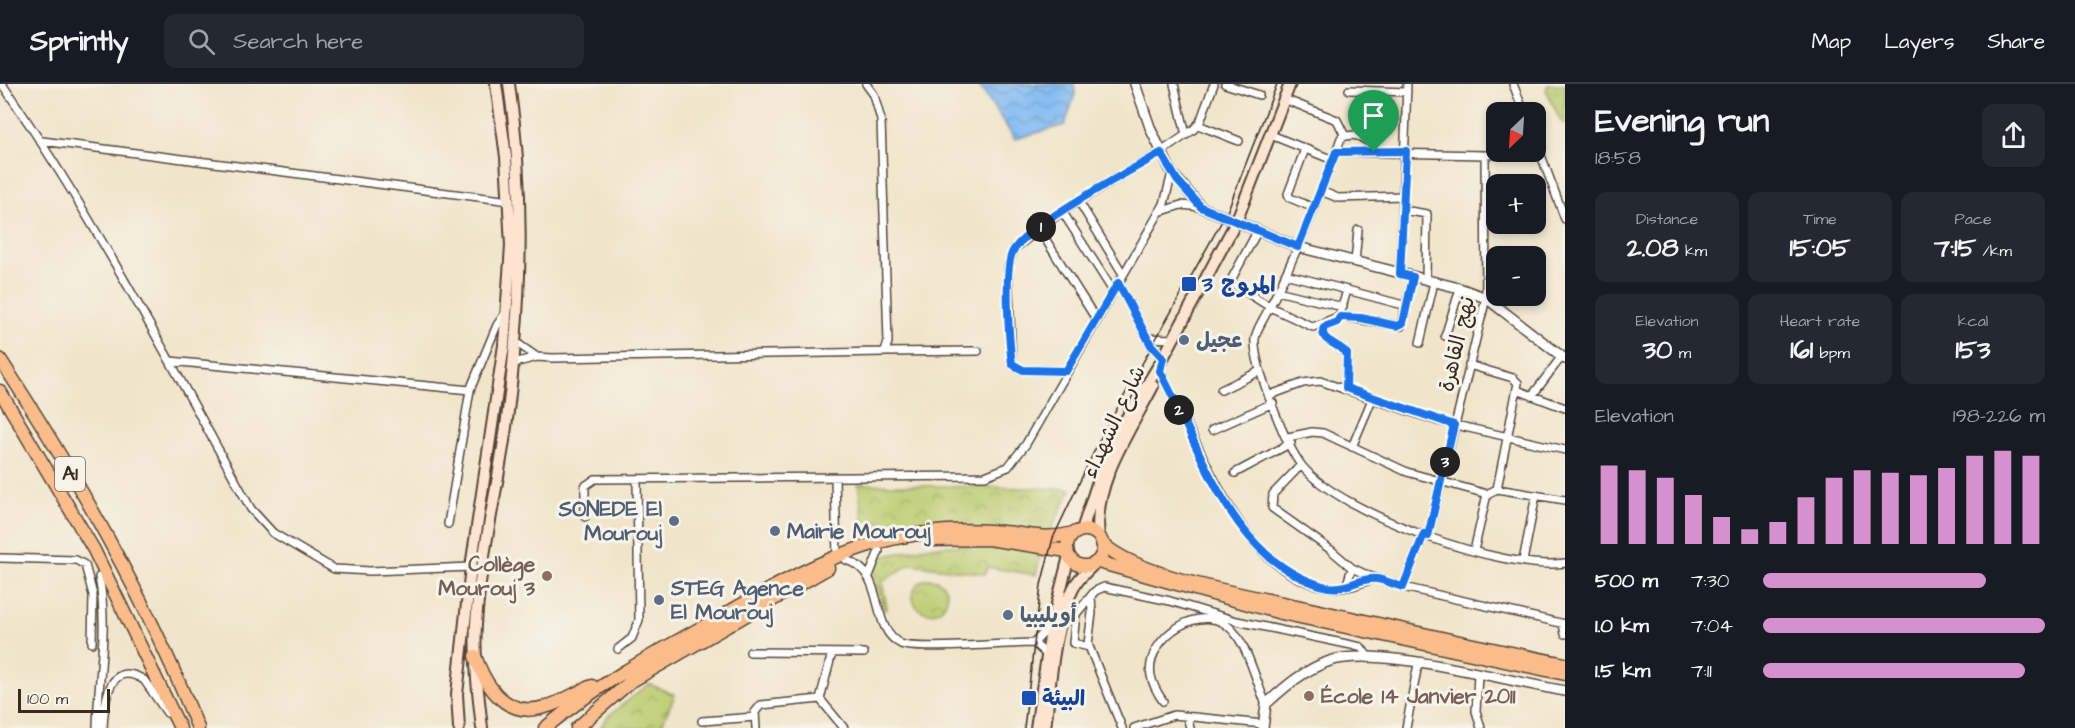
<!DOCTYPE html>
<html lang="en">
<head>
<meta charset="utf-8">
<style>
  body { margin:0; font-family:"Architects Daughter","Playpen Sans Arabic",sans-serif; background:#242831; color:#f1f3f6; height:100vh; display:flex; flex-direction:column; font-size:22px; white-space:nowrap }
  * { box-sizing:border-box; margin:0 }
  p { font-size:20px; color:#9ea1a6 }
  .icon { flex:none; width:33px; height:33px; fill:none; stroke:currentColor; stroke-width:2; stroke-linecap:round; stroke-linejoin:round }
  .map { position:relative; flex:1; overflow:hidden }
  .panel { display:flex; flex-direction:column; background:#171b24; width:510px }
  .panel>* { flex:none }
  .needle { width:39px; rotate:205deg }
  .fabs { position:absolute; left:1486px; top:18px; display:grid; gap:12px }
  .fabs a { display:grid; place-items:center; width:60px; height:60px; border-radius:12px; background:#171b24; box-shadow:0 3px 9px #0003; font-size:30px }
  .scale { position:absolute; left:18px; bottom:15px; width:92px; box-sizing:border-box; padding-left:6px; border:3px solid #3b2a1e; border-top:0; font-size:16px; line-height:21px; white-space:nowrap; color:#3b2a1e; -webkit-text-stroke:4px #f7f3e8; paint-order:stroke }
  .pin { position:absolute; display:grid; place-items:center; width:51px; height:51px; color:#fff; margin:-62px -26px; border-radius:50% 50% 50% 0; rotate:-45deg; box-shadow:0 0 6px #0007 }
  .pin .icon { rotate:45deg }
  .km { position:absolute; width:30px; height:30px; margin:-15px; border-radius:50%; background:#222; color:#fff; font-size:16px; line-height:30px; text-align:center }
  .round { display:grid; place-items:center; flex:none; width:63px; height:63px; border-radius:12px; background:#242831 }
  .head { display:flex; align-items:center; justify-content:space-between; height:102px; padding:0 30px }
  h1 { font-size:33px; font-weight:700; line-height:45px }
  .figures { display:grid; grid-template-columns:repeat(3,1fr); gap:9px; height:102px; padding:6px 30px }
  .figures div { display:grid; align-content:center; border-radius:12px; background:#242831; text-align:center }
  .figures b { font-size:26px; font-weight:700 }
  .figures small { font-size:16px; font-weight:400 }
  .figures p { font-size:16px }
  .chart { height:168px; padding:12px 30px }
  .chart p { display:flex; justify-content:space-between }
  .chart svg { width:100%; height:108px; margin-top:6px; stroke:#d690ce; stroke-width:6 }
  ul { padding:0 30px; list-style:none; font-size:20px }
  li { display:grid; grid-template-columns:96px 72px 1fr; align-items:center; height:45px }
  li i { height:15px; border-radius:8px; background:#d690ce }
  header { display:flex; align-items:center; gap:36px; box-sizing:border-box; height:84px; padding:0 30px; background:#171b24; border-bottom:2px solid #363941 }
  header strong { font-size:28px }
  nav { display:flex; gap:33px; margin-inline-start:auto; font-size:21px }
  .search { width:420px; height:54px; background:#242831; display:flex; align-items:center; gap:15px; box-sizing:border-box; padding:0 21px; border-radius:12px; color:#9ea1a6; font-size:22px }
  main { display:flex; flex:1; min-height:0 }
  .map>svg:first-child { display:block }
  .grass { fill:url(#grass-tufts); stroke:#7a7a45; stroke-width:1.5 }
  .park { fill:url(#park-crowns); stroke:#7a7a45; stroke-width:1.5 }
  .water { fill:url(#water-waves); stroke:#5e7288; stroke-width:1.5 }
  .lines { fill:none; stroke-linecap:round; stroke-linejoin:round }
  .minor-casing { stroke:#564638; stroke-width:10 }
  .tertiary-casing { stroke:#564638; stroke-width:12 }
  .secondary-casing { stroke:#564638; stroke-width:14 }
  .trunk-casing { stroke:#564638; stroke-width:15 }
  .motorway-casing { stroke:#564638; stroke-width:15 }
  .minor { stroke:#fff; stroke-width:7 }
  .tertiary { stroke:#fff; stroke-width:9 }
  .secondary { stroke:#fde4d1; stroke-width:10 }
  .trunk { stroke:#fabc8b; stroke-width:12 }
  .motorway { stroke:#fabc8b; stroke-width:12 }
  .tram { stroke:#3b2a1e; stroke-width:1.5 }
  .route-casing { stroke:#fff; stroke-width:12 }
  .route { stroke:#1a73e8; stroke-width:8 }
  .transit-dot { fill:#1a4fb4; stroke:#f7f3e8; stroke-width:2 }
  .service-dot { fill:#5c6f8a; stroke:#f7f3e8; stroke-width:2 }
  .education-dot { fill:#8d6e63; stroke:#f7f3e8; stroke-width:2 }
  .labels { text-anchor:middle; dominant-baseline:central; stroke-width:6; stroke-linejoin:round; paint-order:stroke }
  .shield { fill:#f7f3e8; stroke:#73665b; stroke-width:1.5 }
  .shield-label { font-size:20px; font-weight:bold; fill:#3b2a1e }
  .transit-label { font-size:21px; font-weight:bold; fill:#164399; stroke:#f7f3e8; text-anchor:start }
  .service-label { font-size:21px; font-weight:bold; fill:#4e5e75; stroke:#f7f3e8; text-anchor:start }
  .street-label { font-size:21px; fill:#3b2a1e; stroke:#f7f3e8 }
  .education-label { font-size:21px; font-weight:bold; fill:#785e54; stroke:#f7f3e8; text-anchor:end }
</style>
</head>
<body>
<header>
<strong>Sprintly</strong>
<div class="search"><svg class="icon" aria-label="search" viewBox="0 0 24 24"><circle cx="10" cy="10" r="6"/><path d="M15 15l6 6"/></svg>Search here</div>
<nav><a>Map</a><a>Layers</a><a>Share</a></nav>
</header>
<main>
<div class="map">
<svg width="1565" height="644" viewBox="0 0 1565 644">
  <defs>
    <pattern id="grass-tufts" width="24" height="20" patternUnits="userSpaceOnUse" patternTransform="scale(1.5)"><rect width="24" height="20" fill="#baca6c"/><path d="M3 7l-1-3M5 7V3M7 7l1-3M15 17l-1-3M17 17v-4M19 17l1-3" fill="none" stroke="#98a458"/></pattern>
    <pattern id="park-crowns" width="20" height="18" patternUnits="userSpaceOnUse" patternTransform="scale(1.5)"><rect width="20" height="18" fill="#baca6c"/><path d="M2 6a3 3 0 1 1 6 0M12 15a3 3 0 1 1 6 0" fill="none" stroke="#98a458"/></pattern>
    <pattern id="water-waves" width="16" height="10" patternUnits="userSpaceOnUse" patternTransform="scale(1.5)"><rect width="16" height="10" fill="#82bbf3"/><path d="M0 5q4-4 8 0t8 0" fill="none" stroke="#6c98c4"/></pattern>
  </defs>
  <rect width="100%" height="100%" fill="#f7f3e8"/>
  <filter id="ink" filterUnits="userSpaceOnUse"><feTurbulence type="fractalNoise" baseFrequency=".0167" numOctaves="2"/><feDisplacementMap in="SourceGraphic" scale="12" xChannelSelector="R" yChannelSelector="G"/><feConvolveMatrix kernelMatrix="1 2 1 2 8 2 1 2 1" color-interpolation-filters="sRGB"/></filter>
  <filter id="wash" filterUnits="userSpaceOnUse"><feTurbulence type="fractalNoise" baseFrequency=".008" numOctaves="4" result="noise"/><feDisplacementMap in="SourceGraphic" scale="24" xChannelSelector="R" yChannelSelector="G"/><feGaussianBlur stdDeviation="1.35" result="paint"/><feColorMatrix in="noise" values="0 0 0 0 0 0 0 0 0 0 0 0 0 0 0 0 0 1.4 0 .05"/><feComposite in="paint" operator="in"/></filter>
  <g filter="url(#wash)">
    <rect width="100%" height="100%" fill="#f0e5cb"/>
    <path class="grass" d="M1548 0H1565V40L1560 36 1546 6Z"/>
    <path class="park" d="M858 400 1071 405 1049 450 922 444 866 456Z
      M991 461 1041 468 1036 491 987 483 985 490 910 480 882 498 887 525 884 526 873 491 881 473 931 462Z
      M913 512a17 17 0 1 1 34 0a17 17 0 1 1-34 0Z
      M649 600 675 611 660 644H600L608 632Z"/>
    <path class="water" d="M978 0H1074L1075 10 1065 41 1015 55Z"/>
  </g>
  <g filter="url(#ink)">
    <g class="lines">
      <defs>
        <path id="minor" d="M2 0C96 136 172 281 251 425L273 449 334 485 370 487 471 483
          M1174 0 1186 51
          M1225 0 1259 11
          M1513 0 1524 28
          M1349 6 1407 8
          M1284 15 1337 36 1345 52
          M1198 41 1239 57
          M1271 51 1333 76
          M42 57 510 117
          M1536 58 1565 135
          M1305 65 1288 110 1290 114 1314 124
          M1336 68 1341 54C1356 47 1367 54 1374 68
          M1540 68 1485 71 1336 68C1323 100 1312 133 1297 165 1288 185 1279 206 1268 226 1264 235 1256 245 1255 255 1253 280 1286 362 1302 382 1341 430 1504 488 1565 479
          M1321 107 1338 114 1403 112
          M1078 116 1123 190
          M1403 126 1427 130 1426 196
          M1062 127 1113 207
          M1159 128 1181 121 1201 123
          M1039 145 1096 235
          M1257 148 1230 198 1270 223 1313 243 1337 233H1345L1401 242 1413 193
          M1355 178 1358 146
          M1285 190 1347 206 1339 234
          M1400 190 1407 0
          M1118 199 1151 261 1163 274
          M1347 206 1407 222
          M1277 207 1343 223
          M1331 240 1324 243C1318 258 1340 259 1347 270L1346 304
          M1445 252 1460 205
          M1147 254 1174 255
          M514 257 537 273 552 274 885 268 888 258 881 36 874 11 866 0
          M1420 259 1434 198
          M885 268 978 267
          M170 277 470 306
          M514 279 537 273
          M1469 281 1513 294 1518 299 1497 405
          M1156 284 1160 287C1173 313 1186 339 1199 365 1227 421 1263 499 1335 504 1349 505 1363 498 1375 494
          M1066 287 1022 286 1012 280 1008 183 1014 165 1064 126 1161 68 1193 46 1200 38 1214 0
          M1221 306 1260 287
          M1517 306 1565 324
          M1270 311 1303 299 1320 297 1438 337 1565 366
          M1532 312 1562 272
          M1212 346 1273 319
          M1288 353 1312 348 1323 349 1407 388 1487 410 1497 405 1565 416
          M1352 363 1373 313
          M1301 381 1273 410 1272 424 1331 466 1352 484 1369 492 1403 503 1565 540
          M1235 389 1291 359
          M835 394 837 472
          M585 433V402L595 395 985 392 1008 383 1026 360 1164 120 1172 89
          M448 440 470 306 497 241 506 228
          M1428 452 1486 214 1485 71
          M1474 467 1487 410
          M0 474 76 476 85 481 93 511 92 559
          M846 476C888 489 868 544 901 560 914 567 1012 559 1034 559L1046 570
          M1523 477 1536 411
          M869 492 879 467
          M1346 503 1352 484
          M1403 503 1424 451
          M1091 512 1092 529 1088 560 1122 644
          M1563 540 1565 550
          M1034 559 1051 541
          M1089 563 1073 559 1076 530 1095 507 1104 503 1170 517 1237 537 1361 563 1369 574
          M618 565 632 554 639 536 637 396
          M750 568 864 569
          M1478 590 1476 627 1481 644
          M820 615 832 569
          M1163 617C1158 610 1153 601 1151 592 1144 553 1206 513 1234 548 1248 564 1257 600 1266 620
          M1187 632 1190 644
          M702 637 755 633
          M97 644C98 591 109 546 99 493
          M103 644C104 621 108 573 144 596L167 629
          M756 644 755 628 761 621 820 615 844 644
          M1134 644 1174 631 1263 640
          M1406 644 1418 580"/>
        <path id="tertiary" d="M1135 0 1151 46 1172 89 1201 123 1298 163 1459 204 1486 214 1565 275
          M1263 644 1266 620C1285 603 1305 585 1330 577 1381 561 1508 598 1565 607"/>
        <path id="secondary" d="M1082 446 1097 400 1126 335 1162 276 1236 138 1290 0
          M1099 452C1092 400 1130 347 1153 302
          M459 644 457 610 471 483 504 261 511 162 506 73 496 0
          M482 644C478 609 474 575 476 540 480 474 497 409 506 343 521 228 526 115 509 0
          M1036 644 1052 540 1069 472
          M1045 644C1051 599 1052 544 1074 503 1078 495 1086 488 1092 482"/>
        <path id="trunk" d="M1067 464a18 18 0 1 1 36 0a18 18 0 1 1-36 0Z
          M934 456 988 455 1067 467
          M1103 460C1142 495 1253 512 1306 524 1392 543 1478 563 1565 580
          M1098 478 1281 529 1565 590
          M475 572C486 603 506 635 545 623 561 619 576 608 592 602
          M545 644C594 603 650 572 706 541 773 503 840 461 918 450 946 446 975 445 1004 448 1029 450 1051 457 1076 448
          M577 644 630 598 828 484"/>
        <path id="motorway" d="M0 275C76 392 146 514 198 644
          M0 307 94 466 180 644"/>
      </defs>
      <use href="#minor" class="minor-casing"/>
      <use href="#tertiary" class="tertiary-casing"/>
      <use href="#secondary" class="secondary-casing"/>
      <use href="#trunk" class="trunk-casing"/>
      <use href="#motorway" class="motorway-casing"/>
      <use href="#minor" class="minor"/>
      <use href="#tertiary" class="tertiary"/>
      <use href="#secondary" class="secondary"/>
      <use href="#trunk" class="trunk"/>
      <use href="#motorway" class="motorway"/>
      <path class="tram" d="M1024 644 1041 501 1053 454 1100 355 1227 128 1277 0"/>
    </g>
  </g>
  <g class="lines" filter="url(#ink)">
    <defs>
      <path id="route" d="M1406 67 1400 190 1413 193 1403 239 1397 242 1361 234 1340 233 1337 238 1324 243C1318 258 1340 259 1347 270L1346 304 1454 341 1428 452 1424 450 1403 503C1395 501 1385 496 1377 495 1358 493 1346 508 1323 502 1236 478 1205 377 1169 305L1160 287 1163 274 1151 261 1118 199 1066 287 1023 286 1012 280C1009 257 1004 188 1012 169 1023 143 1133 85 1161 69L1177 96 1201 123 1298 163 1336 68Z"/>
    </defs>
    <use href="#route" class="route-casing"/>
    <use href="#route" class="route"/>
  </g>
  <g class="transit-dot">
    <rect x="1181" y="192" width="16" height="16" rx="3"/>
    <rect x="1021" y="606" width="16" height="16" rx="3"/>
  </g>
  <g class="service-dot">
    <circle cx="1184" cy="256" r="6"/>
    <circle cx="674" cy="437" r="6"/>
    <circle cx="775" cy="447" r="6"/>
    <circle cx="659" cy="516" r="6"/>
    <circle cx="1008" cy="531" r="6"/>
  </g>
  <g class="education-dot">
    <circle cx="547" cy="492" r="6"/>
    <circle cx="1309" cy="612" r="6"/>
  </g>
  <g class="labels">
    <rect class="shield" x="55" y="373" width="30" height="34" rx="4.5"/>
    <g class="shield-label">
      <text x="70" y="390">A1</text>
    </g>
    <g class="transit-label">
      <text x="1202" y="200">المروج 3</text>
      <text x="1042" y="614">البيئة</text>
    </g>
    <g class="service-label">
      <text x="1196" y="256">عجيل</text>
      <text x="662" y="425" text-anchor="end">SONEDE El<tspan x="662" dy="24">Mourouj</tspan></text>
      <text x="787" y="447">Mairie Mourouj</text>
      <text x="671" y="504">STEG Agence<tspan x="671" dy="24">El Mourouj</tspan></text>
      <text x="1020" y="531">أويليبيا</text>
    </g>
    <g class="street-label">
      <text transform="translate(1457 260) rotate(-77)">نهج القاهرة</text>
      <text transform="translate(1114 338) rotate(-65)">شارع الشهداء</text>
    </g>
    <g class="education-label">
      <text x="535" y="480">Collège<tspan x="535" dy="24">Mourouj 3</tspan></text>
      <text x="1321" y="612" text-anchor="start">École 14 Janvier 2011</text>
    </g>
  </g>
</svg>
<div class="fabs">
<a><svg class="needle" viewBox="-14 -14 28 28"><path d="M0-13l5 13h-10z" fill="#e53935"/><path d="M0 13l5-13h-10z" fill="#9ea1a6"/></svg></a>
<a>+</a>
<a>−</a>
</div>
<div class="scale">100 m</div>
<div class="pin" style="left:1374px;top:68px;background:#1e9e55"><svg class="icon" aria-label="arrive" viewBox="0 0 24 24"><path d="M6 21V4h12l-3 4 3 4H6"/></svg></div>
<b class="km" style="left:1041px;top:143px">1</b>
<b class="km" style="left:1179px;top:326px">2</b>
<b class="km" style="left:1445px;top:378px">3</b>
</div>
<section class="panel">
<div class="head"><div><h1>Evening run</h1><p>18:58</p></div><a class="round"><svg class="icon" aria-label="share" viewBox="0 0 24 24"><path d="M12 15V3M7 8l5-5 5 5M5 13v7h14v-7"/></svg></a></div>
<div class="figures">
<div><p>Distance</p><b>2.08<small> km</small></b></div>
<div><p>Time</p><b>15:05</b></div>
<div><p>Pace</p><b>7:15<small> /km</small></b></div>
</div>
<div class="figures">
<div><p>Elevation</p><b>30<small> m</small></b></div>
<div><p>Heart rate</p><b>161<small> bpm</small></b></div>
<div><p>kcal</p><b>153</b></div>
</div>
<div class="chart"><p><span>Elevation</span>198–226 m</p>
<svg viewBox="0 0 160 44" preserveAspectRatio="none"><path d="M5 44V12M15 44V14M25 44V17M35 44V24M45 44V33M55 44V38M65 44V35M75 44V25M85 44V17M95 44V14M105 44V15M115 44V16M125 44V13M135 44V8M145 44V6M155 44V8"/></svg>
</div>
<ul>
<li><b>500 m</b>7:30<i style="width:79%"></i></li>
<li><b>1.0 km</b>7:04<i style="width:100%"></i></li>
<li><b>1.5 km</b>7:11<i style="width:93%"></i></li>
</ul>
</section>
</main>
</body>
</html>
